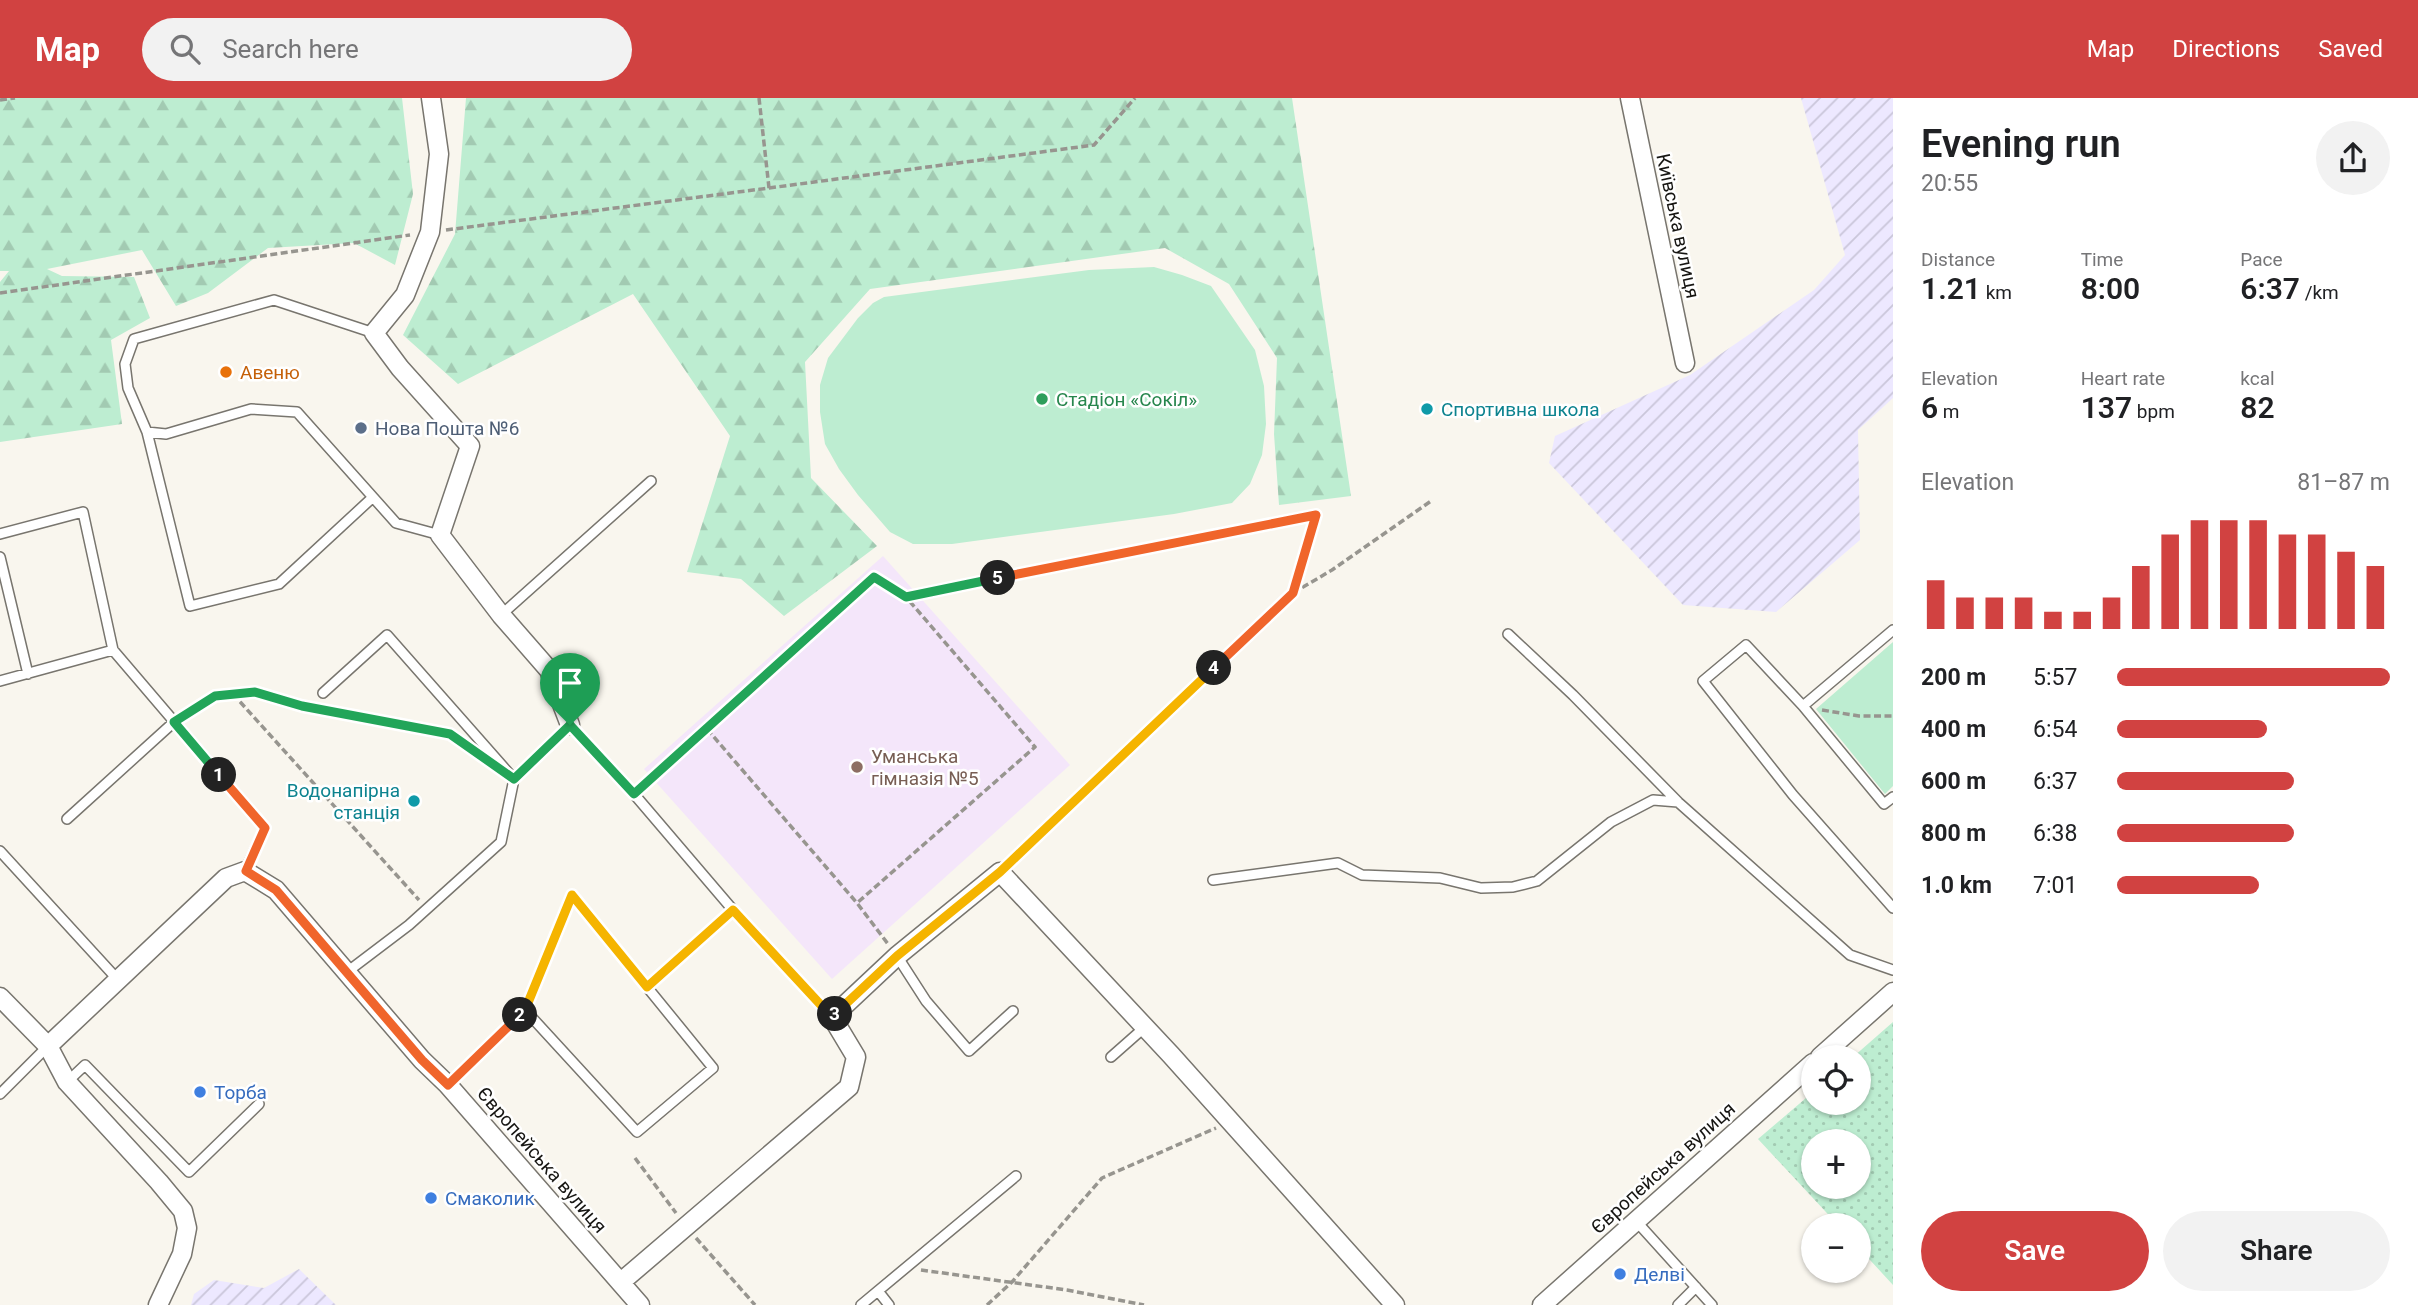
<!DOCTYPE html>
<html lang="en">
<head>
<meta charset="utf-8">
<style>
  body { margin:0; font-family:Roboto,sans-serif; background:#f2f2f2; color:#202124; height:100vh; display:flex; flex-direction:column; font-size:26px; white-space:nowrap }
  * { box-sizing:border-box; margin:0 }
  p { font-size:23px; color:#757577 }
  .icon { flex:none; width:38px; height:38px; fill:none; stroke:currentColor; stroke-width:2; stroke-linecap:round; stroke-linejoin:round }
  .map { position:relative; flex:1; overflow:hidden }
  .sheet { display:flex; flex-direction:column; background:#fff; width:525px }
  .sheet>* { flex:none }
  .controls { position:absolute; left:1801px; top:947px; display:grid; gap:14px }
  .controls a { display:grid; place-items:center; width:70px; height:70px; border-radius:50%; background:#fff; box-shadow:0 2px 5px #0004; font-size:35px }
  .pin { position:absolute; display:grid; place-items:center; width:60px; height:60px; color:#fff; margin:-72px -30px; border-radius:50% 50% 50% 0; rotate:-45deg; box-shadow:0 0 7px #0007 }
  .pin .icon { rotate:45deg }
  .km { position:absolute; width:35px; height:35px; margin:-18px; border-radius:50%; background:#222; color:#fff; font-size:19px; line-height:35px; text-align:center }
  .round { display:grid; place-items:center; flex:none; width:74px; height:74px; border-radius:37px; background:#f2f2f2 }
  .headline { display:flex; align-items:center; justify-content:space-between; height:119px; padding:0 28px }
  h1 { font-size:38px; font-weight:600; line-height:52px }
  .metrics { display:grid; grid-template-columns:repeat(3,1fr); gap:10px; height:119px; padding:7px 28px }
  .metrics div { display:grid; align-content:center }
  .metrics b { font-size:30px; font-weight:600 }
  .metrics small { font-size:19px; font-weight:400 }
  .metrics p { font-size:19px }
  .chart { height:196px; padding:14px 28px }
  .chart p { display:flex; justify-content:space-between }
  .chart svg { width:100%; height:126px; margin-top:7px; stroke:#d14241; stroke-width:6 }
  .button { display:flex; gap:14px; margin-top:auto; padding:14px 28px }
  .button a { flex:1; height:80px; border-radius:42px; background:#d14241; color:#fff; font-size:28px; font-weight:600; line-height:80px; text-align:center }
  .button a+a { background:#f2f2f2; color:#202124 }
  ul { padding:0 28px; list-style:none; font-size:23px }
  li { display:grid; grid-template-columns:112px 84px 1fr; align-items:center; height:52px }
  li i { height:18px; border-radius:9px; background:#d14241 }
  header { display:flex; align-items:center; gap:42px; box-sizing:border-box; height:98px; padding:0 35px; background:#d14241; color:#fff }
  header strong { font-size:33px }
  nav { display:flex; gap:38px; margin-inline-start:auto; font-size:24px }
  .search { width:490px; height:63px; background:#f2f2f2; display:flex; align-items:center; gap:18px; box-sizing:border-box; padding:0 24px; border-radius:38px; color:#757577; font-size:26px }
  main { display:flex; flex:1; min-height:0 }
  .map>svg:first-child { display:block }
  .industrial { fill:url(#industrial-furrows) }
  .education { fill:#f4e6fa }
  .grass { fill:url(#grass-dots); fill-rule:evenodd }
  .forest { fill:url(#forest-firs) }
  .park { fill:#bdedd1 }
  .lines { fill:none; stroke-linecap:round; stroke-linejoin:round }
  .lane-casing { stroke:#78756e; stroke-width:12 }
  .street-casing { stroke:#78756e; stroke-width:21 }
  .path { stroke:#97958f; stroke-width:3.5; stroke-dasharray:7 3.5; stroke-linecap:butt }
  .lane { stroke:#fff; stroke-width:9 }
  .street { stroke:#fff; stroke-width:18 }
  .split-1-casing { stroke:#fff; stroke-width:14 }
  .split-2-casing { stroke:#fff; stroke-width:14 }
  .split-3-casing { stroke:#fff; stroke-width:14 }
  .split-4-casing { stroke:#fff; stroke-width:14 }
  .split-5-casing { stroke:#fff; stroke-width:14 }
  .split-6-casing { stroke:#fff; stroke-width:14 }
  .split-1 { stroke:#22a559; stroke-width:9 }
  .split-2 { stroke:#f0652b; stroke-width:9 }
  .split-3 { stroke:#f5b400; stroke-width:9 }
  .split-4 { stroke:#f5b400; stroke-width:9 }
  .split-5 { stroke:#f0652b; stroke-width:9 }
  .split-6 { stroke:#22a559; stroke-width:9 }
  .food-dot { fill:#e8710a; stroke:#fff; stroke-width:2.5 }
  .leisure-dot { fill:#2e9e5b; stroke:#fff; stroke-width:2.5 }
  .culture-dot { fill:#0f9aa8; stroke:#fff; stroke-width:2.5 }
  .service-dot { fill:#5c6f8a; stroke:#fff; stroke-width:2.5 }
  .education-dot { fill:#8d6e63; stroke:#fff; stroke-width:2.5 }
  .shop-dot { fill:#3f7fe0; stroke:#fff; stroke-width:2.5 }
  .labels { text-anchor:middle; dominant-baseline:central; stroke-width:5; stroke-linejoin:round; paint-order:stroke }
  .street-label { font-size:19px; fill:#161512; stroke:#fff }
  .food-label { font-size:19px; fill:#c56008; stroke:#fff; text-anchor:start }
  .leisure-label { font-size:19px; fill:#27864d; stroke:#fff; text-anchor:start }
  .culture-label { font-size:19px; fill:#0d838f; stroke:#fff; text-anchor:start }
  .service-label { font-size:19px; fill:#4e5e75; stroke:#fff; text-anchor:start }
  .education-label { font-size:19px; fill:#785e54; stroke:#fff; text-anchor:start }
  .shop-label { font-size:19px; fill:#366cbe; stroke:#fff; text-anchor:start }
</style>
</head>
<body>
<header>
<strong>Map</strong>
<div class="search"><svg class="icon" aria-label="search" viewBox="0 0 24 24"><circle cx="10" cy="10" r="6"/><path d="M15 15l6 6"/></svg>Search here</div>
<nav><a>Map</a><a>Directions</a><a>Saved</a></nav>
</header>
<main>
<div class="map">
<svg width="1893" height="1207" viewBox="0 0 1893 1207">
  <defs>
    <pattern id="industrial-furrows" width="10" height="10" patternUnits="userSpaceOnUse" patternTransform="scale(1.75)"><rect width="10" height="10" fill="#ede8ff"/><path d="M-1 1l2-2M0 10L10 0M9 11l2-2" fill="none" stroke="#cac6da"/></pattern>
    <pattern id="grass-dots" width="8" height="8" patternUnits="userSpaceOnUse" patternTransform="scale(1.75)"><rect width="8" height="8" fill="#bdedd1"/><path d="M2 2h.1M6 6h.1" fill="none" stroke="#a2cab2" stroke-width="1.8" stroke-linecap="round"/></pattern>
    <pattern id="forest-firs" width="22" height="20" patternUnits="userSpaceOnUse" patternTransform="scale(1.75)"><rect width="22" height="20" fill="#bdedd1"/><path d="M5 1l3.5 6h-7zM16 11l3.5 6h-7z" fill="#a2cab2"/></pattern>
  </defs>
  <rect width="100%" height="100%" fill="#f9f6ee"/>
  <path class="industrial" d="M1801 0H1893V300L1858 332 1860 442 1776 514 1683 507 1549 365 1555 338 1690 277 1814 192 1845 157Z
    M299 1171 336 1207H191L194 1196 214 1182 264 1190Z"/>
  <path class="education" d="M883 458 1070 667 832 881 644 671Z"/>
  <path class="grass" d="M1893 924V1187L1859 1150 1858 1127H1838L1758 1041 1813 994V1004H1858V959H1853ZM1813 1043H1858V1088H1813Z"/>
  <path class="forest" d="M0 0H402L413 96 395 167 354 145 268 150 208 195 176 208 142 152 47 171 62 178 134 179 150 220 111 242 122 326 0 344V184L9 173H0Z
    M466 0H1292L1351 398 1279 407 1274 336 1277 260 1229 186 1165 150 870 191 805 264 811 380 877 448 784 518 741 481 687 474 730 338 633 196 458 286 403 237 455 136Z"/>
  <path class="park" d="M1154 169 1182 177 1211 188 1255 252 1264 288 1266 326 1262 357 1250 386 1232 405 1174 416 952 446H913L890 434 858 397 839 371 825 346 820 314V287L828 260 858 220 873 205 884 199 1089 172Z
    M1893 544V688L1885 696 1816 611Z"/>
  <g class="lines">
    <defs>
      <path id="lane" d="M374 235 274 202 134 241 125 266 128 290 147 334 166 336 251 311 297 314 396 425 440 437
        M147 334 190 508 279 486 372 400
        M0 436 83 414 113 552 265 730 245 773
        M0 459 28 576
        M501 517 651 383
        M1508 536 1573 597 1678 704
        M0 583 113 552
        M323 595 387 537 514 681
        M1803 608 1893 532
        M1893 699 1884 706 1803 608 1746 547 1703 583 1793 697 1893 810
        M67 721 174 624
        M0 753 119 883
        M1213 782 1338 765 1362 777 1440 780 1481 790 1513 789 1537 783 1611 724 1653 702 1678 704 1850 857 1893 872
        M897 858 926 903 969 953 1013 913
        M347 874 409 827 501 744 514 681 570 627 634 696 733 812 832 919
        M525 912 572 797 647 889
        M1111 959 1145 929
        M67 984 85 967 189 1074 259 1006
        M448 987 525 912 637 1034 713 970 647 889 733 812
        M0 996 48 948
        M1636 1123 1712 1207
        M878 1193 889 1207
        M861 1207 1016 1078
        M1678 1207 1696 1189"/>
      <path id="street" d="M431 0 439 56 430 134 405 197 374 235 400 270 470 348 440 437 501 517 549 572 570 627
        M1630 0 1685 265
        M0 899 48 948 67 984 159 1084 183 1113 187 1130 182 1156 158 1207
        M48 948 226 780 245 773 276 792 422 962 448 987 640 1207
        M1820 959 1893 894
        M621 1184 849 989 856 959 832 919 897 858 1000 774 1171 957 1395 1207
        M1542 1207 1813 965"/>
    </defs>
    <use href="#lane" class="lane-casing"/>
    <use href="#street" class="street-casing"/>
    <path class="path" d="M0 2 15 0
      M769 90 1094 47 1135 0
      M446 132 769 90 759 0
      M0 195 410 137
      M906 499 1316 417 1293 494
      M233 596 419 802
      M1822 612 1859 618H1893
      M185 617 215 598 255 594 302 608 450 636 465 646
      M707 631 857 805 888 846
      M641 689 874 479 906 499 1035 649 857 805
      M1012 763 1293 495 1332 472 1431 403
      M635 1060 676 1115
      M696 1140 755 1207
      M921 1172 1067 1192 1144 1207
      M987 1207 1012 1184 1102 1080 1216 1030"/>
    <use href="#lane" class="lane"/>
    <use href="#street" class="street"/>
  </g>
  <g class="lines">
    <defs>
      <path id="split-1" d="M219 677 174 624 215 598 255 594 302 608 450 636 514 681 570 627"/>
      <path id="split-2" d="M219 677 265 730 246 773 276 792 422 962 448 987 520 917"/>
      <path id="split-3" d="M520 917 525 912 572 797 647 889 733 812 832 919 835 916"/>
      <path id="split-4" d="M835 916 897 858 1000 774 1214 570"/>
      <path id="split-5" d="M998 480 1316 417 1293 495 1214 570"/>
      <path id="split-6" d="M570 627 634 696 874 479 906 499 998 480"/>
    </defs>
    <use href="#split-1" class="split-1-casing"/>
    <use href="#split-2" class="split-2-casing"/>
    <use href="#split-3" class="split-3-casing"/>
    <use href="#split-4" class="split-4-casing"/>
    <use href="#split-5" class="split-5-casing"/>
    <use href="#split-6" class="split-6-casing"/>
    <use href="#split-1" class="split-1"/>
    <use href="#split-2" class="split-2"/>
    <use href="#split-3" class="split-3"/>
    <use href="#split-4" class="split-4"/>
    <use href="#split-5" class="split-5"/>
    <use href="#split-6" class="split-6"/>
  </g>
  <circle class="food-dot" cx="226" cy="274" r="7"/>
  <circle class="leisure-dot" cx="1042" cy="301" r="7"/>
  <g class="culture-dot">
    <circle cx="1427" cy="311" r="7"/>
    <circle cx="414" cy="703" r="7"/>
  </g>
  <circle class="service-dot" cx="361" cy="330" r="7"/>
  <circle class="education-dot" cx="857" cy="669" r="7"/>
  <g class="shop-dot">
    <circle cx="200" cy="994" r="7"/>
    <circle cx="431" cy="1100" r="7"/>
    <circle cx="1620" cy="1176" r="7"/>
  </g>
  <g class="labels">
    <g class="street-label">
      <text transform="translate(1678 128) rotate(78)">Київська вулиця</text>
      <text transform="translate(542 1062) rotate(49)">Європейська вулиця</text>
      <text transform="translate(1663 1070) rotate(-42)">Європейська вулиця</text>
    </g>
    <g class="food-label">
      <text x="240" y="274">Авеню</text>
    </g>
    <g class="leisure-label">
      <text x="1056" y="301">Стадіон «Сокіл»</text>
    </g>
    <g class="culture-label">
      <text x="1441" y="311">Спортивна школа</text>
      <text x="400" y="692" text-anchor="end">Водонапірна<tspan x="400" dy="22">станція</tspan></text>
    </g>
    <g class="service-label">
      <text x="375" y="330">Нова Пошта №6</text>
    </g>
    <g class="education-label">
      <text x="871" y="658">Уманська<tspan x="871" dy="22">гімназія №5</tspan></text>
    </g>
    <g class="shop-label">
      <text x="214" y="994">Торба</text>
      <text x="445" y="1100">Смаколик</text>
      <text x="1634" y="1176">Делві</text>
    </g>
  </g>
</svg>
<div class="controls">
<a><svg class="icon" aria-label="locate" viewBox="0 0 24 24"><circle cx="12" cy="12" r="6"/><path d="M12 2v4M12 18v4M2 12h4M18 12h4"/></svg></a>
<a>+</a>
<a>−</a>
</div>
<div class="pin" style="left:570px;top:627px;background:#1e9e55"><svg class="icon" aria-label="arrive" viewBox="0 0 24 24"><path d="M6 21V4h12l-3 4 3 4H6"/></svg></div>
<b class="km" style="left:219px;top:677px">1</b>
<b class="km" style="left:520px;top:917px">2</b>
<b class="km" style="left:835px;top:916px">3</b>
<b class="km" style="left:1214px;top:570px">4</b>
<b class="km" style="left:998px;top:480px">5</b>
</div>
<section class="sheet">
<div class="headline"><div><h1>Evening run</h1><p>20:55</p></div><a class="round"><svg class="icon" aria-label="share" viewBox="0 0 24 24"><path d="M12 15V3M7 8l5-5 5 5M5 13v7h14v-7"/></svg></a></div>
<div class="metrics">
<div><p>Distance</p><b>1.21<small> km</small></b></div>
<div><p>Time</p><b>8:00</b></div>
<div><p>Pace</p><b>6:37<small> /km</small></b></div>
</div>
<div class="metrics">
<div><p>Elevation</p><b>6<small> m</small></b></div>
<div><p>Heart rate</p><b>137<small> bpm</small></b></div>
<div><p>kcal</p><b>82</b></div>
</div>
<div class="chart"><p><span>Elevation</span>81–87 m</p>
<svg viewBox="0 0 160 44" preserveAspectRatio="none"><path d="M5 44V27M15 44V33M25 44V33M35 44V33M45 44V38M55 44V38M65 44V33M75 44V22M85 44V11M95 44V6M105 44V6M115 44V6M125 44V11M135 44V11M145 44V17M155 44V22"/></svg>
</div>
<ul>
<li><b>200 m</b>5:57<i style="width:100%"></i></li>
<li><b>400 m</b>6:54<i style="width:55%"></i></li>
<li><b>600 m</b>6:37<i style="width:65%"></i></li>
<li><b>800 m</b>6:38<i style="width:65%"></i></li>
<li><b>1.0 km</b>7:01<i style="width:52%"></i></li>
</ul>
<div class="button"><a>Save</a><a>Share</a></div>
</section>
</main>
</body>
</html>
